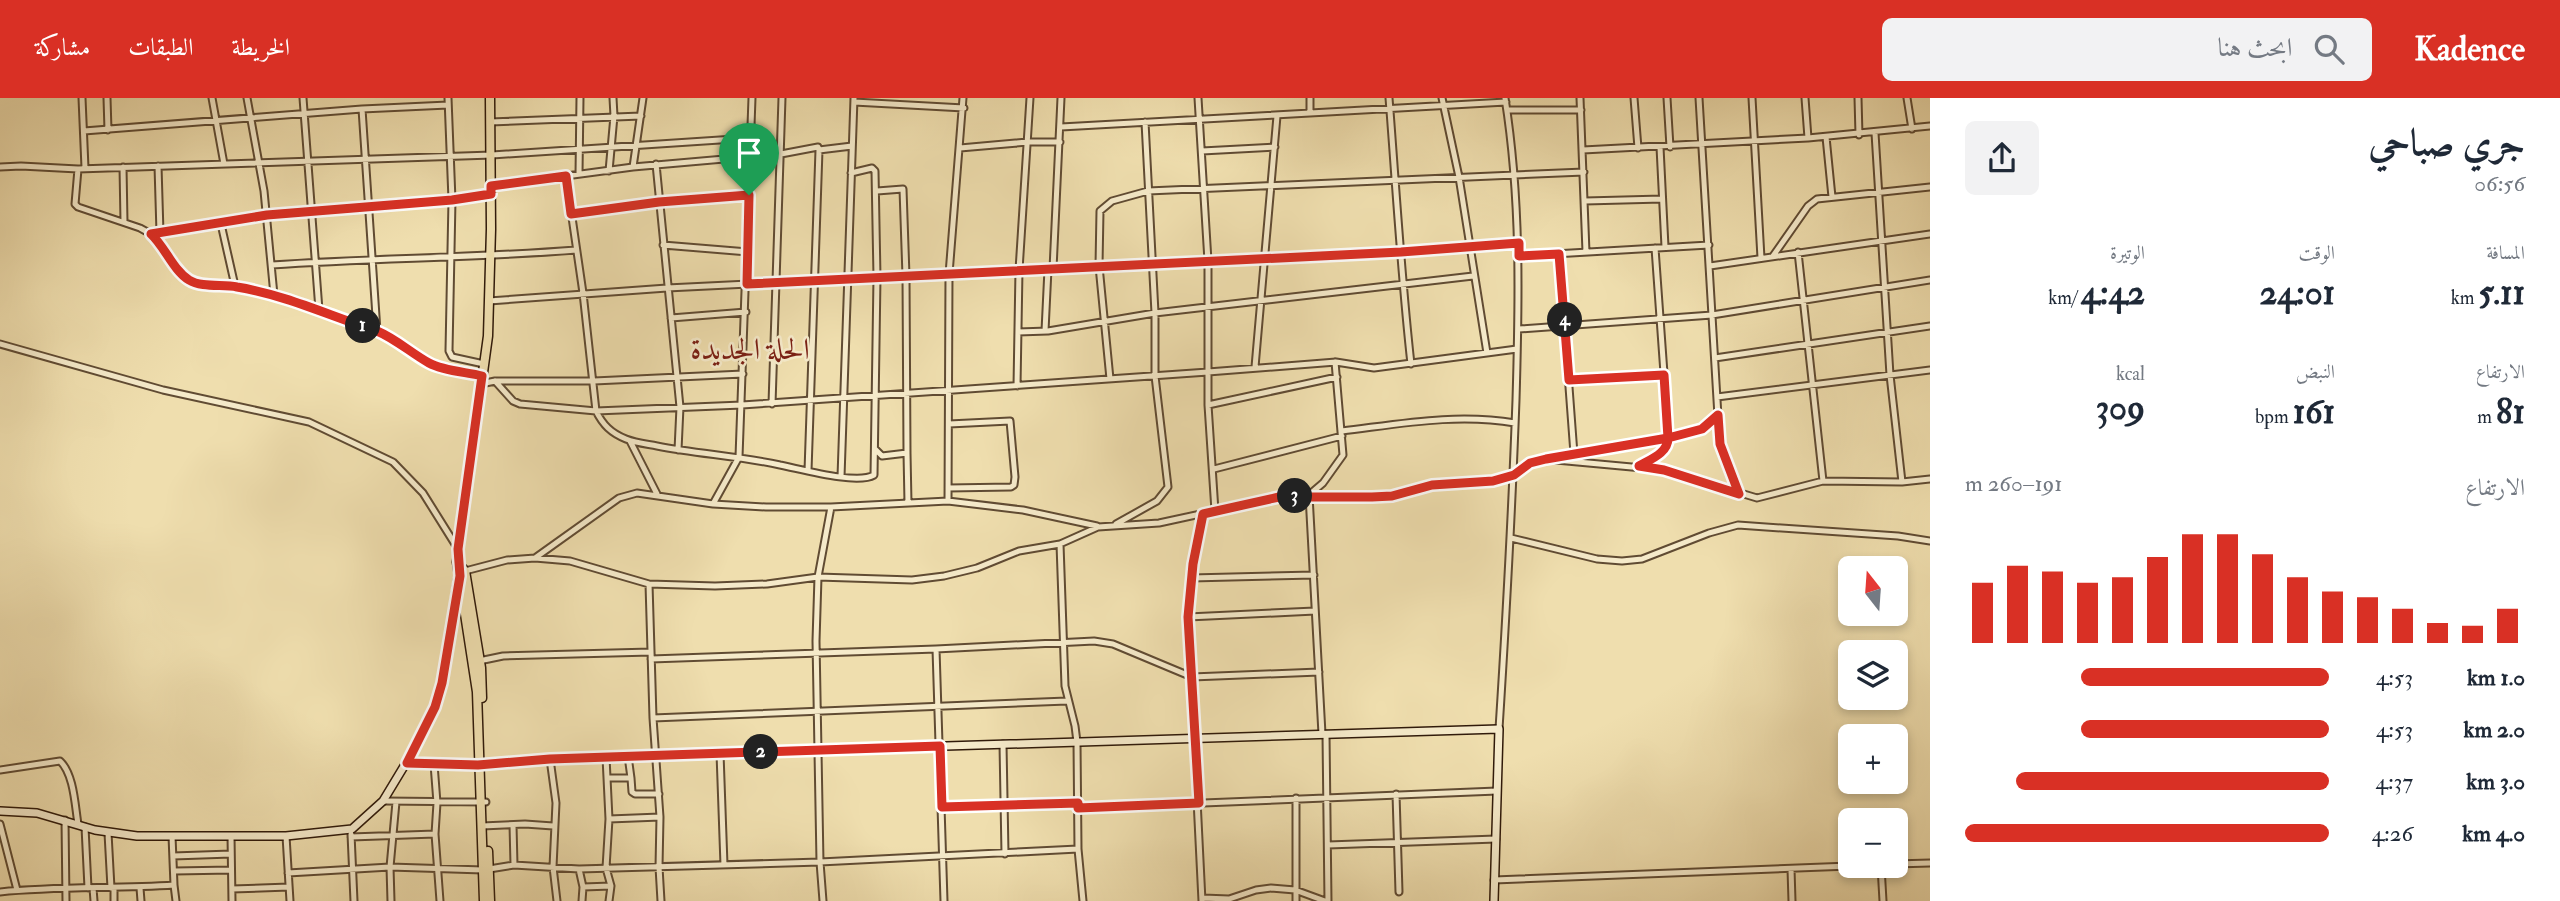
<!DOCTYPE html>
<html lang="ar">
<head>
<meta charset="utf-8">
<style>
  body { margin:0; font-family:"IM FELL Double Pica",Amiri,serif; background:#f2f2f3; color:#1f2937; direction:rtl; height:100vh; display:flex; flex-direction:column; font-size:26px; white-space:nowrap }
  * { box-sizing:border-box; margin:0 }
  p { font-size:23px; color:#747a83 }
  .icon { flex:none; width:38px; height:38px; fill:none; stroke:currentColor; stroke-width:2; stroke-linecap:round; stroke-linejoin:round }
  .map { position:relative; flex:1; overflow:hidden; direction:ltr }
  .side { display:flex; flex-direction:column; background:#fff; width:630px }
  .side>* { flex:none }
  .needle { width:46px; rotate:343deg }
  .fabs { position:absolute; left:1838px; top:458px; display:grid; gap:14px }
  .fabs a { display:grid; place-items:center; width:70px; height:70px; border-radius:10px; background:#fff; box-shadow:0 4px 10px #0003; font-size:35px }
  .pin { position:absolute; display:grid; place-items:center; width:60px; height:60px; color:#fff; margin:-72px -30px; border-radius:50% 50% 50% 0; rotate:-45deg; box-shadow:0 0 7px #0007 }
  .pin .icon { rotate:45deg }
  .km { position:absolute; width:35px; height:35px; margin:-18px; border-radius:50%; background:#222; color:#fff; font-size:19px; line-height:35px; text-align:center }
  .round { display:grid; place-items:center; flex:none; width:74px; height:74px; border-radius:10px; background:#f2f2f3 }
  .overview { display:flex; align-items:center; justify-content:space-between; height:119px; padding:0 35px }
  h1 { font-size:38px; font-weight:800; line-height:52px }
  .stats { display:grid; grid-template-columns:repeat(3,1fr); gap:10px; height:119px; padding:7px 35px }
  .stats div { display:grid; align-content:center }
  .stats b { font-size:35px; font-weight:800 }
  .stats small { font-size:19px; font-weight:400 }
  .stats p { font-size:19px }
  .chart { height:196px; padding:14px 35px }
  .chart p { display:flex; justify-content:space-between }
  .chart svg { width:100%; height:126px; margin-top:7px; stroke:#d93025; stroke-width:6 }
  ul { padding:0 35px; list-style:none; font-size:23px }
  li { display:grid; grid-template-columns:112px 84px 1fr; align-items:center; height:52px }
  li i { height:18px; border-radius:9px; background:#d93025 }
  header { display:flex; align-items:center; gap:42px; box-sizing:border-box; height:98px; padding:0 35px; background:#d93025; color:#fff }
  header strong { font-size:33px }
  nav { display:flex; gap:38px; margin-inline-start:auto; font-size:24px }
  .search { width:490px; height:63px; background:#f2f2f3; display:flex; align-items:center; gap:18px; box-sizing:border-box; padding:0 24px; border-radius:10px; color:#747a83; font-size:26px }
  main { display:flex; flex:1; min-height:0 }
  .map>svg:first-child { display:block }
  .lines { fill:none; stroke-linecap:round; stroke-linejoin:round }
  .street-casing { stroke:#604b33; stroke-width:9 }
  .secondary-casing { stroke:#301a0a; stroke-width:10 }
  .primary-casing { stroke:#301a0a; stroke-width:11 }
  .street { stroke:#f5eaca; stroke-width:5 }
  .secondary { stroke:#f5eaca; stroke-width:7 }
  .primary { stroke:#efdeae; stroke-width:8 }
  .route-casing { stroke:#fff; stroke-width:14 }
  .route { stroke:#d93025; stroke-width:9 }
  .labels { text-anchor:middle; dominant-baseline:central; stroke-width:5; stroke-linejoin:round; paint-order:stroke }
  .quarter-label { font-size:30px; fill:#7a1f14; stroke:#f5eaca }
</style>
</head>
<body>
<header>
<strong>Kadence</strong>
<div class="search"><svg class="icon" aria-label="search" viewBox="0 0 24 24"><circle cx="10" cy="10" r="6"/><path d="M15 15l6 6"/></svg>ابحث هنا</div>
<nav><a>الخريطة</a><a>الطبقات</a><a>مشاركة</a></nav>
</header>
<main>
<section class="side">
<div class="overview"><div><h1>جري صباحي</h1><p>06:56</p></div><a class="round"><svg class="icon" aria-label="share" viewBox="0 0 24 24"><path d="M12 15V3M7 8l5-5 5 5M5 13v7h14v-7"/></svg></a></div>
<div class="stats">
<div><p>المسافة</p><b>5.11<small> km</small></b></div>
<div><p>الوقت</p><b>24:01</b></div>
<div><p>الوتيرة</p><b>4:42<small> /km</small></b></div>
</div>
<div class="stats">
<div><p>الارتفاع</p><b>81<small> m</small></b></div>
<div><p>النبض</p><b>161<small> bpm</small></b></div>
<div><p>kcal</p><b>309</b></div>
</div>
<div class="chart"><p><span>الارتفاع</span>191–260 m</p>
<svg viewBox="0 0 160 44" preserveAspectRatio="none"><path d="M5 44V23M15 44V17M25 44V19M35 44V23M45 44V21M55 44V14M65 44V6M75 44V6M85 44V13M95 44V21M105 44V26M115 44V28M125 44V32M135 44V37M145 44V38M155 44V32"/></svg>
</div>
<ul>
<li><b>1.0 km</b>4:53<i style="width:68%"></i></li>
<li><b>2.0 km</b>4:53<i style="width:68%"></i></li>
<li><b>3.0 km</b>4:37<i style="width:86%"></i></li>
<li><b>4.0 km</b>4:26<i style="width:100%"></i></li>
</ul>
</section>
<div class="map">
<svg width="1930" height="803" viewBox="0 0 1930 803">
  <rect width="100%" height="100%" fill="#efdeae"/>
  <filter id="stains"><feTurbulence type="fractalNoise" baseFrequency=".00286" numOctaves="4"/><feColorMatrix values="0 0 0 0 .2 0 0 0 0 .09 0 0 0 0 .02 0 0 0 .5 -.17"/></filter>
  <radialGradient id="worn" r=".72"><stop offset=".6" stop-color="#630" stop-opacity="0"/><stop offset="1" stop-color="#630" stop-opacity=".3"/></radialGradient>
  <g class="lines">
    <defs>
      <path id="street" d="M82 0 85 70
        M107 0 108 32
        M212 0 224 66
        M247 0 264 93 274 197
        M303 0 319 212
        M448 0 452 102 449 253 452 259 484 266
        M1198 0 1208 163V307L1215 413
        M1310 0V15
        M1389 0C1396 89 1401 177 1411 266
        M1442 0 1459 79 1487 255
        M1580 0 1586 154
        M1634 0 1638 50
        M1667 0 1670 49
        M1699 0 1719 335 1723 354 1739 396
        M1752 0 1761 160
        M1805 0 1808 40
        M1858 0 1859 37
        M1907 0 1912 31
        M854 4 964 10
        M362 11 377 233
        M1507 12H1581
        M490 24 641 18
        M1061 29 1506 4
        M84 33 362 11 448 7
        M1875 35 1890 277 1902 384
        M1826 39 1832 99
        M1660 49 1665 149
        M960 50 1028 44H1060
        M1583 52 1808 40 1930 28
        M1202 53 1275 49
        M656 66 680 309 678 352
        M158 68 160 135
        M0 69 21 68 78 71
        M123 69 124 124
        M633 69 643 0
        M609 73 614 18 613 0
        M579 76 580 0
        M566 78 583 195 596 313C603 327 611 335 626 341 636 345 647 346 657 348 698 356 739 358 780 367 801 371 857 387 874 377L877 179 875 73 872 70 851 75
        M491 88 633 69 781 56 818 49 819 52 852 48
        M1585 103 1662 101
        M571 116 659 104 749 97
        M221 126 235 188
        M151 136 267 117 452 102 491 96
        M663 147 748 154
        M1798 154 1823 383
        M1559 155 1574 356
        M1519 158 1709 147
        M1773 158 1808 108 1817 101 1930 89
        M272 167C374 160 475 160 576 152
        M1710 168 1930 136
        M1053 171 1061 0
        M489 203 667 190 1240 162 1519 145
        M671 220 746 214
        M1519 231 1712 217 1930 182
        M1045 233 1048 171
        M1018 234 1048 233 1155 215 1473 178
        M0 246 163 292 309 324 393 364 423 395 458 451
        M1715 260 1930 228
        M1255 269 1277 18
        M482 278C466 274 444 273 429 265 411 255 396 241 377 233L274 197 235 188 195 185 187 181 159 143 151 136 140 130 78 109 75 106 78 71 492 57 750 40
        M1110 281 1099 168 1100 113 1112 103 1148 93 1584 74
        M1569 282 1664 277
        M495 283 513 303 520 306 596 313 742 307 1208 274 1336 264 1374 270 1517 251
        M481 286 495 283H594L743 276
        M1017 288 1019 172 1030 0
        M1717 299 1930 272
        M772 306 782 0
        M1208 307 1337 279
        M1342 333C1400 326 1456 315 1515 325
        M630 343 657 396
        M875 351 882 358 907 355 906 178 903 91 877 93
        M907 355 908 405
        M1556 362 1664 372 1757 400 1823 383 1902 384 1930 381
        M1639 368 1664 353 1669 345 1655 150
        M1214 371 1342 338
        M808 373 819 52
        M841 379 854 0
        M948 390 1011 389 1014 387 1015 379 1010 323 949 326
        M948 403 949 176 963 0
        M713 406 739 359 752 0
        M1116 426 1157 403 1168 389 1155 278V215L1145 24
        M1511 440 1597 461 1622 463 1642 461 1709 435 1738 427 1898 438 1930 443
        M1060 446 1065 588 1075 628 1077 644 1078 751 1083 803
        M535 460 619 400 637 395 713 406 766 409H831L948 403 1023 412 1097 428
        M465 473 507 462 535 460 570 463 649 486 715 488 767 486 818 479 912 482 944 478 977 470 1019 453 1060 446 1098 429 1159 425 1279 399H1372L1392 398 1432 387 1493 383 1514 377 1530 365 1546 361 1668 340 1702 331 1718 317
        M1191 480 1314 477
        M649 486 653 620 660 719 659 769 661 803
        M1188 519 1315 513
        M936 551 944 803
        M651 561 936 551 1094 543 1113 546 1192 579 1319 574
        M479 563 503 558 651 554
        M653 620 1067 603
        M1499 631C1506 521 1512 412 1516 302 1519 201 1521 101 1505 0
        M1322 636 1309 397 1323 385 1343 357 1335 264
        M1326 636 1328 803
        M1003 646 1005 756
        M720 655 724 767
        M628 658 631 680
        M606 659 609 721 606 770 611 788 609 803
        M550 661 556 705 553 769 557 803
        M406 665 478 667
        M434 666 437 705 435 736 440 803
        M0 672 60 663C74 676 75 708 78 726
        M608 680H631L632 694 635 696H659
        M1396 696 1399 794
        M383 703 486 704
        M942 709 1078 705
        M1078 710 1497 693
        M609 721 660 719
        M65 722 66 803
        M0 726 17 792
        M513 727 514 767
        M482 728 525 726 553 728
        M85 729 88 790
        M108 735 111 790
        M351 736 354 803
        M231 738 232 803
        M286 738 290 803
        M351 739 435 736
        M1328 747 1496 741
        M173 758 231 756
        M1895 766 1930 765
        M1881 768 1883 803
        M579 771 583 789 582 803
        M1791 771 1792 803
        M175 773 231 772
        M288 775 390 769 483 772 514 767 579 771 820 764 1078 751
        M1494 782 1850 768
        M174 787 176 803
        M583 789 611 788
        M93 790 94 803
        M140 790 141 803
        M232 791 289 789
        M0 794C58 788 116 791 174 787L172 738
        M1203 800 1229 801 1256 792 1271 790 1295 792 1325 803
        M114 803V791
        M391 803 390 769 396 704
        M823 803 820 764 816 543 818 479 831 409
        M1202 803 1188 519 1193 466 1203 416
        M1296 803V700"/>
      <path id="secondary" d="M478 667 550 661 655 657 1499 631 1494 803
        M0 713 37 715 95 732 137 738H286L352 731 383 703 406 665 435 609 442 585 458 480"/>
      <path id="primary" d="M459 466 465 473 481 570 482 600
        M488 753 490 803
        M484 803 477 594 457 464 488 238 491 131 490 0"/>
    </defs>
    <use href="#street" class="street-casing"/>
    <use href="#secondary" class="secondary-casing"/>
    <use href="#primary" class="primary-casing"/>
    <use href="#street" class="street"/>
    <use href="#secondary" class="secondary"/>
    <use href="#primary" class="primary"/>
  </g>
  <g class="lines">
    <defs>
      <path id="route" d="M749 97 659 104 571 116 566 78 491 88V96L452 102 267 117 151 136C165 149 173 172 189 182 202 190 223 186 237 189 286 197 330 218 377 233 396 241 411 255 429 265 444 273 466 274 482 278L458 451 460 478 442 585 435 609 407 665 478 667 550 661 940 648 942 709 1078 705V710L1199 705 1188 519 1193 466 1203 416 1279 399H1372L1392 398 1432 387 1493 383 1514 377 1530 365 1546 361 1668 340 1702 331 1718 317 1720 346 1739 396 1664 372 1639 368C1651 361 1668 355 1668 340L1664 277 1569 282 1559 156 1519 158V145L1401 154 747 186 749 97"/>
    </defs>
    <use href="#route" class="route-casing"/>
    <use href="#route" class="route"/>
  </g>
  <g class="labels">
    <g class="quarter-label">
      <text x="750" y="251">الحلة الجديدة</text>
    </g>
  </g>
  <rect width="100%" height="100%" filter="url(#stains)"/>
  <rect width="100%" height="100%" fill="url(#worn)"/>
</svg>
<div class="fabs">
<a><svg class="needle" viewBox="-14 -14 28 28"><path d="M0-13l5 13h-10z" fill="#e53935"/><path d="M0 13l5-13h-10z" fill="#747a83"/></svg></a>
<a><svg class="icon" aria-label="layers" viewBox="0 0 24 24"><path d="M12 4l9 5-9 5-9-5zM3 14l9 5 9-5"/></svg></a>
<a>+</a>
<a>−</a>
</div>
<div class="pin" style="left:749px;top:97px;background:#1e9e55"><svg class="icon" aria-label="arrive" viewBox="0 0 24 24"><path d="M6 21V4h12l-3 4 3 4H6"/></svg></div>
<b class="km" style="left:363px;top:228px">1</b>
<b class="km" style="left:761px;top:654px">2</b>
<b class="km" style="left:1295px;top:398px">3</b>
<b class="km" style="left:1565px;top:222px">4</b>
</div>
</main>
</body>
</html>
